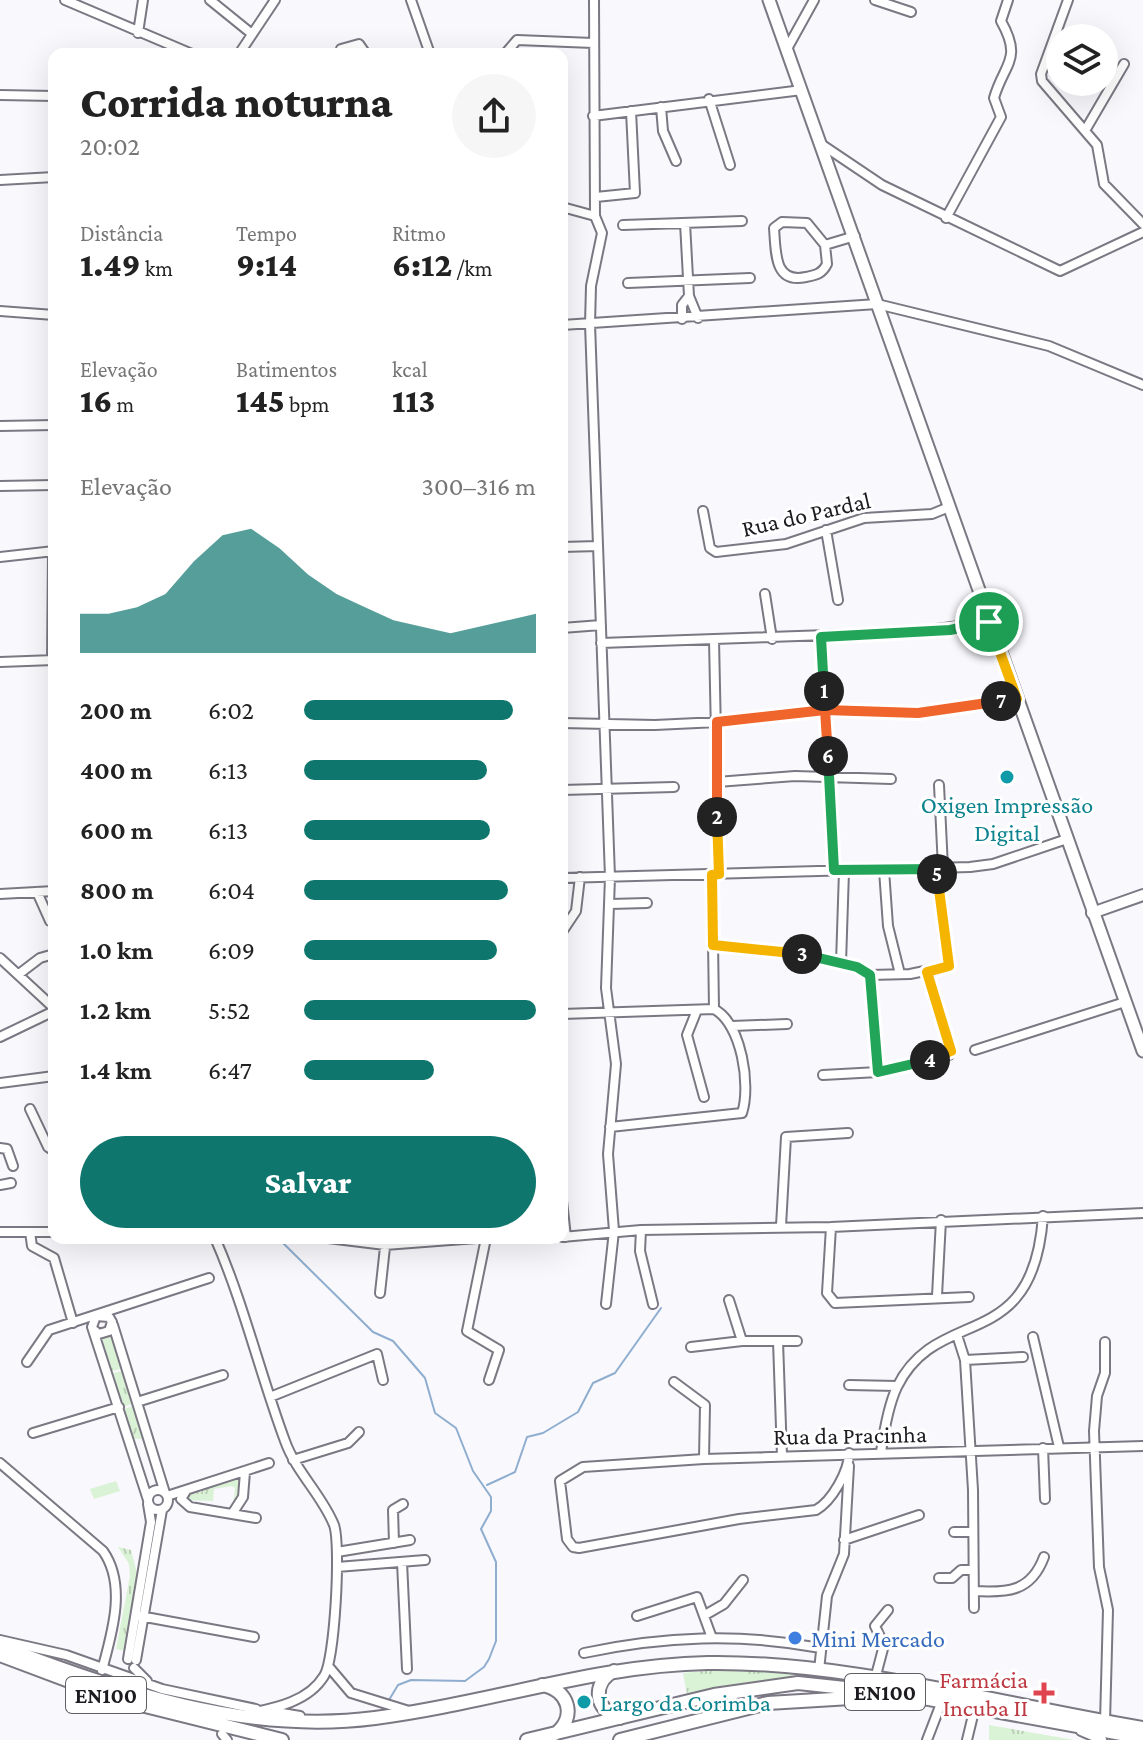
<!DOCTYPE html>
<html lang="pt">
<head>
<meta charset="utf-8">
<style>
  body { margin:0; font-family:"Crimson Pro",serif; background:#f6f6f6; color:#222; height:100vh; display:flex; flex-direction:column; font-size:30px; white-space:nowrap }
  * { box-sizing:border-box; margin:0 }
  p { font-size:26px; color:#767676 }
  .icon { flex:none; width:44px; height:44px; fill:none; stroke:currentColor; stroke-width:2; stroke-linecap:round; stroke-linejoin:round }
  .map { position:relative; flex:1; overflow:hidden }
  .drawer { position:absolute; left:48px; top:48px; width:520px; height:1196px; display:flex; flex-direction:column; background:#fff; border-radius:16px; box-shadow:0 8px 32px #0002 }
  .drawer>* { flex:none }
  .buttons { position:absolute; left:1046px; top:24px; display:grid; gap:16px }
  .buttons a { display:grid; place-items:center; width:72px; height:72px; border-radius:50%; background:#fff; box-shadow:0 8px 32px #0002; font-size:40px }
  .pin { position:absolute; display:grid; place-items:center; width:68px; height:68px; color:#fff; margin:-34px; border:4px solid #fff; border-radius:50%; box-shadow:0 2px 8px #0007 }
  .km { position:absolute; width:40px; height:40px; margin:-20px; border-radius:50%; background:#222; color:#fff; font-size:22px; line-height:40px; text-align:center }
  .round { display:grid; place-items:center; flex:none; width:84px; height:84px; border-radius:42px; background:#f6f6f6 }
  .overview { display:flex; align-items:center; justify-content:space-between; height:136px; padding:0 32px }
  h1 { font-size:44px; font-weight:800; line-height:60px }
  .metrics { display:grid; grid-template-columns:repeat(3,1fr); gap:12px; height:136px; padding:8px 32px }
  .metrics div { display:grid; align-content:center }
  .metrics b { font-size:34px; font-weight:800 }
  .metrics small { font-size:22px; font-weight:400 }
  .metrics p { font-size:22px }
  .chart { height:224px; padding:16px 32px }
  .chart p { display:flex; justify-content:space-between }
  .chart svg { width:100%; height:144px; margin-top:8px; fill:#0f766e; opacity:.7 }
  .action { display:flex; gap:16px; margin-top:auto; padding:16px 32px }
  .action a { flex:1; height:92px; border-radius:48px; background:#0f766e; color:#fff; font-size:32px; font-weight:800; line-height:92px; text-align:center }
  ul { padding:0 32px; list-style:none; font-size:26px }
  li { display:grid; grid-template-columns:128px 96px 1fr; align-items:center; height:60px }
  li i { height:20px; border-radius:10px; background:#0f766e }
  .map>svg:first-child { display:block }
  .grass { fill:url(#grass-tufts) }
  .pitch { fill:#daf2d5 }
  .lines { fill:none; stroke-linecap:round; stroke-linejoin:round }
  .stream { stroke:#8faecf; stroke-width:2 }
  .minor-casing { stroke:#7b7883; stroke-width:12 }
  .tertiary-casing { stroke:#7b7883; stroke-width:14 }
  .secondary-casing { stroke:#7b7883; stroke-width:15 }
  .primary-casing { stroke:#7b7883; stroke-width:16 }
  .minor { stroke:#fff; stroke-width:8 }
  .tertiary { stroke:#fff; stroke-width:10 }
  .secondary { stroke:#fff; stroke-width:11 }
  .primary { stroke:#fff; stroke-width:12 }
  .split-1-casing { stroke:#fff; stroke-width:16 }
  .split-2-casing { stroke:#fff; stroke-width:16 }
  .split-3-casing { stroke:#fff; stroke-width:16 }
  .split-4-casing { stroke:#fff; stroke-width:16 }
  .split-5-casing { stroke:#fff; stroke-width:16 }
  .split-6-casing { stroke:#fff; stroke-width:16 }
  .split-7-casing { stroke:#fff; stroke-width:16 }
  .split-8-casing { stroke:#fff; stroke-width:16 }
  .split-1 { stroke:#22a559; stroke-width:10 }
  .split-2 { stroke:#f0652b; stroke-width:10 }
  .split-3 { stroke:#f5b400; stroke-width:10 }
  .split-4 { stroke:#22a559; stroke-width:10 }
  .split-5 { stroke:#f5b400; stroke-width:10 }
  .split-6 { stroke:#22a559; stroke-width:10 }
  .split-7 { stroke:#f0652b; stroke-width:10 }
  .split-8 { stroke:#f5b400; stroke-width:10 }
  .culture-dot { fill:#0f9aa8; stroke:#fff; stroke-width:3 }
  .shop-dot { fill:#3f7fe0; stroke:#fff; stroke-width:3 }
  .health-dot { fill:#e0444e; stroke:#fff; stroke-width:3 }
  .labels { text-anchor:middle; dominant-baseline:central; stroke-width:6; stroke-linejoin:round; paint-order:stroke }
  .shield { fill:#fff; stroke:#615f63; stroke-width:2 }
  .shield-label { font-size:22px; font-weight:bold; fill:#1d1b20 }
  .street-label { font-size:24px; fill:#1d1b20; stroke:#fff }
  .culture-label { font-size:24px; fill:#0d838f; stroke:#fff }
  .shop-label { font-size:24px; fill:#366cbe; stroke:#fff; text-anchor:start }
  .health-label { font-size:24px; fill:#be3a42; stroke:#fff; text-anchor:end }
</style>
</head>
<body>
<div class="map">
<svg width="1143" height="1740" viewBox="0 0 1143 1740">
  <defs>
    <pattern id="grass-tufts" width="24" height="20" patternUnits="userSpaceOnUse" patternTransform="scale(2)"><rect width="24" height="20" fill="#daf2d5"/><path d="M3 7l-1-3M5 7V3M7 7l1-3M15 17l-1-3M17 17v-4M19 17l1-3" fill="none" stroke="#bbcfb7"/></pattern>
  </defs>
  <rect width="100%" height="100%" fill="#f9f8fd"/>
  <path class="grass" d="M111 1336 121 1369 112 1371 102 1338Z
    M122 1371 132 1404 123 1407 113 1373Z
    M133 1406 144 1439H133L124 1409Z
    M236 1478 241 1481 239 1497 233 1505 235 1488 232 1486 214 1489 213 1501 186 1500 189 1493 202 1492V1489Z
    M118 1547 131 1550 138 1577 125 1651 116 1649 130 1576 129 1564Z
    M716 1670 784 1672 883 1685 785 1679 687 1694 683 1673Z
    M989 1725 1074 1740H989Z"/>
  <path class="pitch" d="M116 1481 120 1491 94 1499 90 1489Z"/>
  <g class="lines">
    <path class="stream" d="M282 1242 373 1332 393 1341 425 1378 435 1413 456 1428 473 1471 491 1497V1511L481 1529 496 1562V1641L489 1659 484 1667 465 1681 411 1680 398 1685 389 1700
      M487 1485 515 1472 527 1437 543 1433 578 1412 593 1383 615 1373 661 1308"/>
    <defs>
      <path id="minor" d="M65 0 192 54
        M210 0 252 34
        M411 0 430 54
        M594 0 595 216 602 233 591 286 590 324 610 877 606 988 616 1064 608 1154 614 1231 606 1304
        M875 0 911 12
        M1068 0 1041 74 1042 81 1097 145 1104 184 1143 224
        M138 33 143 0
        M788 47 814 0
        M341 49 359 44 366 54
        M239 54 275 0
        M505 54 517 40 593 43
        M0 95 54 96
        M709 99 730 165
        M661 107 663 131 676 161
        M593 116 802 90
        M1086 129 1124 64
        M821 144 882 185 1060 271 1143 232
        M0 180 54 177
        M596 197 635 193 631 111
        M562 207 595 216
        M946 218 1001 117 994 98C1004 63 1023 60 1001 21L1008 0
        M782 222 807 223 825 245 827 264C822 274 816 275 806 277 774 284 776 253 774 228Z
        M685 223 689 296 698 318
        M623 225 742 221
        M825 245 855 236
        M628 283 750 278
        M0 311 54 315
        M682 319V305L689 296
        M562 325 877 304 1049 346 1143 385
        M0 426 54 425
        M0 486 54 485
        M703 511 710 548 716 552 786 544 864 518 932 514 949 507
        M826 530 838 600
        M562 547 598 546
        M0 557 54 551
        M765 594 772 639
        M562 628 601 625
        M821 637 834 870
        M714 640 719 874
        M601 643 914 632 989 622
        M52 660 53 551
        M0 662 54 660
        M562 723 655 725 739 721 825 710 918 713 1017 699
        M717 782 795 776 891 779
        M939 785 943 868
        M562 790 674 787
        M884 870 888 926 900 974
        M712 875 714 1009
        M562 878 970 867 993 864 1067 839
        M37 892 50 921
        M0 894 54 891
        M610 904 647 903
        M562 932 576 911 580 877
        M713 945 811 955 857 967 870 975 910 974 949 966 937 869
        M0 958 54 1008
        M841 963 844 871
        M19 974 40 958 54 954
        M870 975 878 1072
        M697 1010 687 1035 704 1097
        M562 1014 714 1009C742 1024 751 1086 742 1113L610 1127
        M732 1026 787 1024
        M0 1037 54 1011
        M975 1050 1125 1002
        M823 1075 878 1072 949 1055 951 1051 927 972
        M0 1083 54 1076
        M30 1109 48 1147 54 1151
        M0 1148 7 1149 13 1166
        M0 1185 11 1183
        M562 1201 566 1237
        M781 1226 786 1137 848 1133
        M831 1227 827 1293 835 1303 969 1297
        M641 1230 640 1251 653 1304
        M0 1232H54
        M30 1232 32 1246 54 1258 73 1323
        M562 1237 641 1230 831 1227 1143 1213
        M215 1238C244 1304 260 1374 285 1441 296 1472 322 1495 334 1525 341 1544 335 1660 324 1676 309 1701 276 1708 250 1713
        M242 1238H269
        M328 1238 385 1245 477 1238
        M486 1238 467 1331 499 1350 489 1380
        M524 1238H553
        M380 1293 386 1238
        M937 1296 941 1220
        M729 1300 742 1341
        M113 1325 165 1493
        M94 1330 99 1334 109 1331 112 1322 109 1317 96 1316 92 1327 148 1500
        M957 1335 965 1360 973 1490 974 1608
        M1033 1337 1059 1447
        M778 1341 782 1456
        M691 1347 742 1341H797
        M965 1360 1023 1357
        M27 1362 49 1330 209 1278
        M674 1382 705 1405 704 1459
        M849 1385 897 1386
        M270 1397 377 1354 383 1380
        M137 1402 223 1375
        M33 1433 119 1407
        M1043 1448 1045 1499
        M881 1452C884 1431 888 1406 897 1387 938 1303 1033 1357 1043 1216
        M849 1453C849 1471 832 1501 816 1510L739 1519 579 1548 573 1547 567 1539 560 1481 583 1467 704 1459 1143 1446
        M293 1460 348 1443 359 1432
        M0 1463 103 1551C127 1585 112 1633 102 1670
        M148 1500a10 10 0 1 1 20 0a10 10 0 1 1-20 0Z
        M186 1491 181 1499 190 1507 256 1518
        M167 1496 269 1463
        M232 1514 243 1497 245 1472
        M954 1532H973
        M844 1540 919 1515
        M394 1543 393 1510 403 1504
        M337 1552 410 1540
        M402 1562 407 1669
        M337 1567 425 1560
        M939 1578H952L961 1570H973
        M974 1591C1007 1593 1031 1592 1044 1557
        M705 1615 724 1604 743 1580
        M140 1616 254 1637
        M637 1616 697 1597 712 1638
        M0 1640 66 1655 162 1689 256 1709
        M584 1653C664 1636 740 1633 821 1648
        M128 1659 151 1522 148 1504
        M136 1660 162 1510
        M329 1667 351 1693 409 1711
        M134 1668 147 1681
        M819 1670 827 1596 844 1554 849 1466
        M875 1679 884 1645 875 1626 888 1610
        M270 1711 300 1716
        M1105 1722 1108 1610 1099 1567 1094 1431 1097 1396 1105 1373V1342
        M1081 1731 1102 1740
        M222 1734 227 1740
        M927 1740 942 1701
        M967 1740 975 1707"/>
      <path id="tertiary" d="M1092 913 1143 895"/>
      <path id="secondary" d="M769 0 1143 1051"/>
      <path id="primary" d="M0 1646C120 1691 244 1735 375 1718 487 1704 594 1665 708 1663 849 1661 1003 1705 1143 1728
        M0 1655 117 1699 282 1740
        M614 1671C591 1683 595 1712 620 1718
        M542 1685C569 1689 577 1718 555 1734
        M527 1740 714 1695 798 1683 901 1694 1143 1738
        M620 1740 768 1703 884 1696"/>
    </defs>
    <use href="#minor" class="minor-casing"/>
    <use href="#tertiary" class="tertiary-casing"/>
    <use href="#secondary" class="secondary-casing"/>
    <use href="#primary" class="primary-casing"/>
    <use href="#minor" class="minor"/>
    <use href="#tertiary" class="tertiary"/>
    <use href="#secondary" class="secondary"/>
    <use href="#primary" class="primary"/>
  </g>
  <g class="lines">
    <defs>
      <path id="split-1" d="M824 691 821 637 950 630 989 622"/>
      <path id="split-2" d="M717 817V722L825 710 824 691"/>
      <path id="split-3" d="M717 817 719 874 712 875 713 945 802 954"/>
      <path id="split-4" d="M802 954 857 967 870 975 878 1072 930 1060"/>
      <path id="split-5" d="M930 1060 951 1051 927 972 949 966 937 874"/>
      <path id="split-6" d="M828 756 834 870 937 869V874"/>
      <path id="split-7" d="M828 756 825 710 918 713 1001 701"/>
      <path id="split-8" d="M989 622 1017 699 1001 701"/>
    </defs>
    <use href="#split-1" class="split-1-casing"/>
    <use href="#split-2" class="split-2-casing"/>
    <use href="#split-3" class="split-3-casing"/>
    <use href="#split-4" class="split-4-casing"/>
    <use href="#split-5" class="split-5-casing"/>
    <use href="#split-6" class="split-6-casing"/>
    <use href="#split-7" class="split-7-casing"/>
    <use href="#split-8" class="split-8-casing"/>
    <use href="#split-1" class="split-1"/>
    <use href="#split-2" class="split-2"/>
    <use href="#split-3" class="split-3"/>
    <use href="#split-4" class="split-4"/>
    <use href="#split-5" class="split-5"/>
    <use href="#split-6" class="split-6"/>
    <use href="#split-7" class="split-7"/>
    <use href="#split-8" class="split-8"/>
  </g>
  <g class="culture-dot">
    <circle cx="1007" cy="777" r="8"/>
    <circle cx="584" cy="1702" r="8"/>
  </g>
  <circle class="shop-dot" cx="795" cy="1638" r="8"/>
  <path class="health-dot" d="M1040 1681h8v8h8v8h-8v8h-8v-8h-8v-8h8z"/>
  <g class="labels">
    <g class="shield">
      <rect x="845" y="1674" width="80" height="36" rx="6"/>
      <rect x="66" y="1677" width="80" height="36" rx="6"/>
    </g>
    <g class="shield-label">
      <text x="885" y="1692">EN100</text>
      <text x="106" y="1695">EN100</text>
    </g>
    <g class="street-label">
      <text transform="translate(806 514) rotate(-13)">Rua do Pardal</text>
      <text transform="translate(850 1435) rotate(-1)">Rua da Pracinha</text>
    </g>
    <g class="culture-label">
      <text x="1007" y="804">Oxigen Impressão<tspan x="1007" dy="28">Digital</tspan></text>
      <text x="600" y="1702" text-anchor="start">Largo da Corimba</text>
    </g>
    <g class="shop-label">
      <text x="811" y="1638">Mini Mercado</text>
    </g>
    <g class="health-label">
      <text x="1028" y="1679">Farmácia<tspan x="1028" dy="28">Incuba II</tspan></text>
    </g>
  </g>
</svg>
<div class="buttons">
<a><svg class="icon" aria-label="layers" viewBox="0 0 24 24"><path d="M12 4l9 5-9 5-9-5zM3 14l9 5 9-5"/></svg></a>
</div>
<div class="pin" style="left:989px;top:622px;background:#1e9e55"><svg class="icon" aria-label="arrive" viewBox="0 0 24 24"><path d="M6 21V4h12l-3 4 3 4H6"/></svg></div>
<b class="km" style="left:824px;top:691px">1</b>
<b class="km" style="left:717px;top:817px">2</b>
<b class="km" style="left:802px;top:954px">3</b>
<b class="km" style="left:930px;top:1060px">4</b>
<b class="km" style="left:937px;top:874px">5</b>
<b class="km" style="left:828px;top:756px">6</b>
<b class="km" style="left:1001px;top:701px">7</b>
<section class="drawer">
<div class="overview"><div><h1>Corrida noturna</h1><p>20:02</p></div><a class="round"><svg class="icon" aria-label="share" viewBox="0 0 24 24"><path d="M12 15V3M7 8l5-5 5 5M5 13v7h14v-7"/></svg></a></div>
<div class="metrics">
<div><p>Distância</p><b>1.49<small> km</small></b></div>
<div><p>Tempo</p><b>9:14</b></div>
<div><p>Ritmo</p><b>6:12<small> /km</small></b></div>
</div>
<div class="metrics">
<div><p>Elevação</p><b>16<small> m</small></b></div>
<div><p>Batimentos</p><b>145<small> bpm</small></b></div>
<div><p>kcal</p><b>113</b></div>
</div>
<div class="chart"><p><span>Elevação</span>300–316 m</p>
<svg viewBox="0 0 160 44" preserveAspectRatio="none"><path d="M0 44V32L10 32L20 30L30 26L40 16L50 8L60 6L70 12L80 20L90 26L100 30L110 34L120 36L130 38L140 36L150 34L160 32V44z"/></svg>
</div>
<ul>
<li><b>200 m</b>6:02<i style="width:90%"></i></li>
<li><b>400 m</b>6:13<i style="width:79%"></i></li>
<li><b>600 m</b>6:13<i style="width:80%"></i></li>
<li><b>800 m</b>6:04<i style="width:88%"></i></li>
<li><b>1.0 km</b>6:09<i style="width:83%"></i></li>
<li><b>1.2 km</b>5:52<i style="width:100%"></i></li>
<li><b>1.4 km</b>6:47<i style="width:56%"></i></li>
</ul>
<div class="action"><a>Salvar</a></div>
</section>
</div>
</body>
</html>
